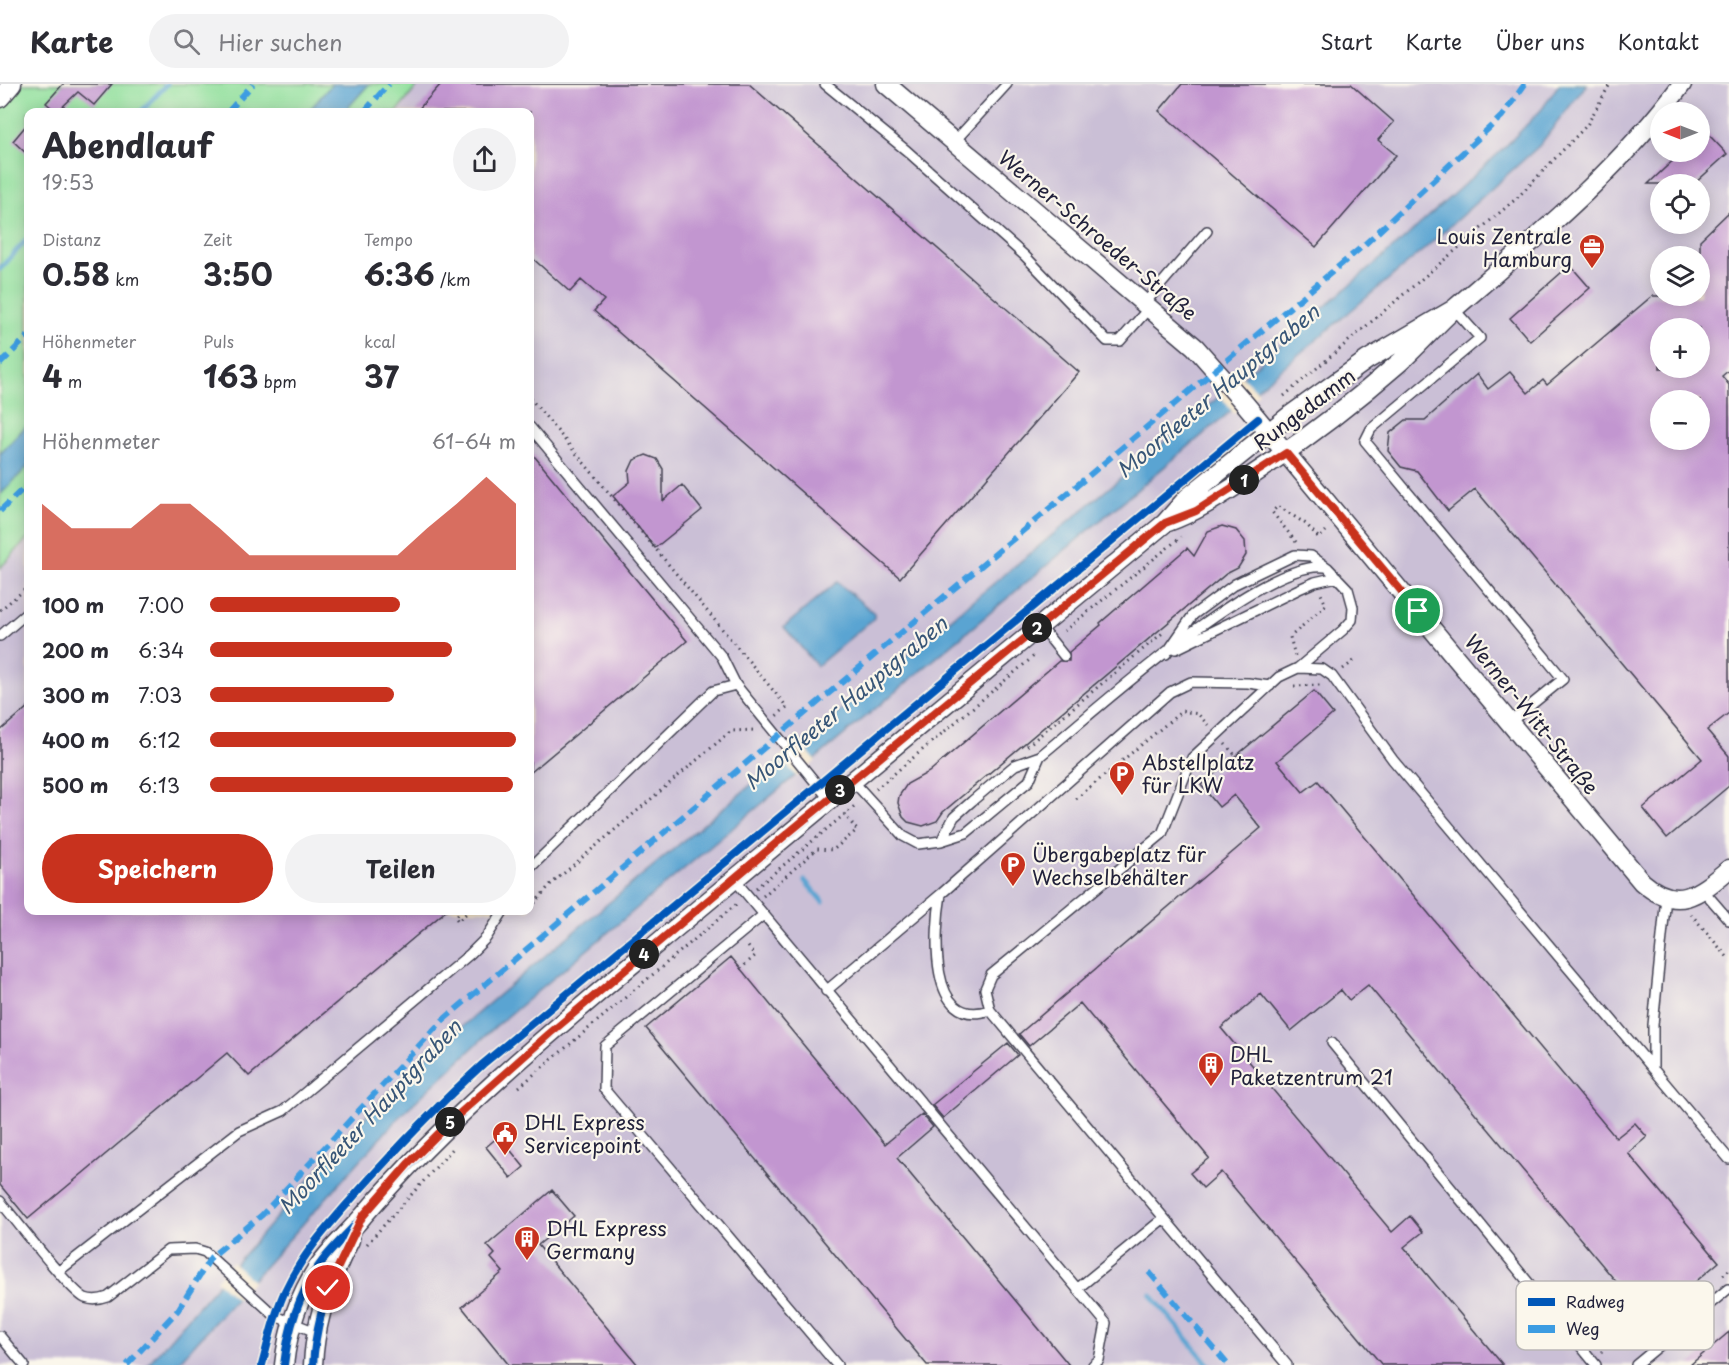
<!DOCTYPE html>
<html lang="de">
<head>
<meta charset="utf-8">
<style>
  body { margin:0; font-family:"Playpen Sans",sans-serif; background:#f2f2f3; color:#2b2b33; height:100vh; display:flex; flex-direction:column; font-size:22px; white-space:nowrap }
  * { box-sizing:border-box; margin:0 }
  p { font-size:20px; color:#7c7c81 }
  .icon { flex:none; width:33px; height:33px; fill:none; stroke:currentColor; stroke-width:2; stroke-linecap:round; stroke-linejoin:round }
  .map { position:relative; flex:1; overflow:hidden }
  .details { position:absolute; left:24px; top:24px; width:510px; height:807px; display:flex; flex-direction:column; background:#fff; border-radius:12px; box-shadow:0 3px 15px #0003 }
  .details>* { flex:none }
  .needle { width:39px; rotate:270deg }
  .fabs { position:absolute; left:1650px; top:18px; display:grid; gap:12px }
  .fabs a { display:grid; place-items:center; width:60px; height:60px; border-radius:50%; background:#fff; box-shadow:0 3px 15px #0003; font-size:30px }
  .pin { position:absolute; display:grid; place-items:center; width:51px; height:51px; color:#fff; margin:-26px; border:3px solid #fff; border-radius:50%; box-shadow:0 2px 6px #0007 }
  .km { position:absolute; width:30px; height:30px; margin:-15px; border-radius:50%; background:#222; color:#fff; font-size:16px; line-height:30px; text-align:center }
  .round { display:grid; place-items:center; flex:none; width:63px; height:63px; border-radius:32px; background:#f2f2f3 }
  .headline { display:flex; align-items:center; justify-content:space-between; height:102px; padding:0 18px }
  h1 { font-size:33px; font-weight:700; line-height:45px }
  .stats { display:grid; grid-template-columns:repeat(3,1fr); gap:9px; height:102px; padding:6px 18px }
  .stats div { display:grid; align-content:center }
  .stats b { font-size:30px; font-weight:700 }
  .stats small { font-size:16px; font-weight:400 }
  .stats p { font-size:16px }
  .chart { height:168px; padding:12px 18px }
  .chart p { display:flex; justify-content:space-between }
  .chart svg { width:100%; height:108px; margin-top:6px; fill:#c8321e; opacity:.7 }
  .primary-button { display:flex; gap:12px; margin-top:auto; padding:12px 18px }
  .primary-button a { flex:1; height:69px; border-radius:36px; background:#c8321e; color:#fff; font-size:24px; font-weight:700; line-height:69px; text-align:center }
  .primary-button a+a { background:#f2f2f3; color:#2b2b33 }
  ul { padding:0 18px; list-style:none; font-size:20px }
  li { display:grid; grid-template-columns:96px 72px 1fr; align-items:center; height:45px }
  li i { height:15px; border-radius:8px; background:#c8321e }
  header { display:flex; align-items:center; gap:36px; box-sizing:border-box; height:84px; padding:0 30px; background:#fff; border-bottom:2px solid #e1e1e2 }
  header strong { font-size:28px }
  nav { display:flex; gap:33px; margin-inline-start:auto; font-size:21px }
  .search { width:420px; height:54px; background:#f2f2f3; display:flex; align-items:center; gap:15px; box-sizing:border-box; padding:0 21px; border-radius:33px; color:#7c7c81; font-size:22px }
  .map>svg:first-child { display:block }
  .industrial { fill:#cabfd6; fill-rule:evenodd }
  .green { fill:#92e09e; stroke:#5a816c; stroke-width:1.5 }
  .water { fill:#5aa4d2; stroke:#3e6386; stroke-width:1.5 }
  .pier { fill:#f3e3c8 }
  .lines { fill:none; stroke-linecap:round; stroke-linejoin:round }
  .stream { stroke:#5aa4d2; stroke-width:5 }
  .building { fill:#c296d0; fill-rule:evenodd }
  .service-casing { stroke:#413f50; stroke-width:12 }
  .minor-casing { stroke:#413f50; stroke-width:21 }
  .path { stroke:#413f50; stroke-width:3; stroke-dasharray:1.5 4.5; stroke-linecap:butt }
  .service { stroke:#fff; stroke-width:9 }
  .minor { stroke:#fff; stroke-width:18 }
  .quiet { stroke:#3c9ce2; stroke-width:6; stroke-dasharray:12 6; stroke-linecap:butt }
  .cycleway-casing { stroke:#fbf7ec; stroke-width:11 }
  .cycleway { stroke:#0057b8; stroke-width:8 }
  .route-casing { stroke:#fff; stroke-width:12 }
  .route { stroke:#c8321e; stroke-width:8 }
  .labels { text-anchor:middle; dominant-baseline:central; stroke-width:4.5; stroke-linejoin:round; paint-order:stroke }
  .street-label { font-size:20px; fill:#22223b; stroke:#fbf7ec }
  .poi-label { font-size:20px; fill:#22223b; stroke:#fbf7ec; text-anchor:start }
  .water-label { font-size:21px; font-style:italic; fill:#385677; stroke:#fbf7ec }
  .key { fill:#fbf7ec; stroke:#bab7b7; stroke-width:1.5 }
  .key-label { font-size:16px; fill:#22223b }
</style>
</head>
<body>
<header>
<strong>Karte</strong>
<div class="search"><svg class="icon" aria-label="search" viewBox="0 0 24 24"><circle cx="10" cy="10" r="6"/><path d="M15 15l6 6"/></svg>Hier suchen</div>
<nav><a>Start</a><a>Karte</a><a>Über uns</a><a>Kontakt</a></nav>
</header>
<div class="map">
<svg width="1729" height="1281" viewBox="0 0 1729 1281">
  <rect width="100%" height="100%" fill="#fbf7ec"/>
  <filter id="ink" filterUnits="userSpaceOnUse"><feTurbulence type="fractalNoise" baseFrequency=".0167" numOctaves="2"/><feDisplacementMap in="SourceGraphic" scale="12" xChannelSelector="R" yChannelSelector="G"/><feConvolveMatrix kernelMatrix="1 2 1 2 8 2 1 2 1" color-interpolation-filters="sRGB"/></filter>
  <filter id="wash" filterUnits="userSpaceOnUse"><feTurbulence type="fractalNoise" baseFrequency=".008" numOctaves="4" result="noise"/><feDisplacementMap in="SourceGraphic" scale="24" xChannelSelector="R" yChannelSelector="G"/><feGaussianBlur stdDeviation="1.35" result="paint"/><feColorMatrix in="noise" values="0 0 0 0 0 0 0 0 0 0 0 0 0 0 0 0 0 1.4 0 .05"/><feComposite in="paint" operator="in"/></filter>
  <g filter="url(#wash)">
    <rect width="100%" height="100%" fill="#f3e3c8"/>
    <path class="industrial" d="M419 0H1729V1281H0V484L28 454V826H530V28H397ZM1660 28H1700V68H1660ZM1660 100H1700V140H1660ZM1660 172H1700V212H1660ZM1660 244H1700V284H1660ZM1660 316H1700V356H1660Z"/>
    <path class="green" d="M0 0H332L308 28H28V340L0 370Z
      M369 0H419L397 28H344Z
      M28 382V454L0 484V411Z"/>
    <path class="water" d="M332 0H369L344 28H308Z
      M1559 0H1587L1539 62 1421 168 495 943 400 1032 176 1281H147L359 1039 417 981 547 870 1244 292 1406 153 1501 67 1542 25Z
      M28 340V382L0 411V370Z
      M837 498 874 529V534L817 582 784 543Z"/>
    <path class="pier" d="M1240 290 1259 309 1234 330 1218 309Z
      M799 657 816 677 797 693 780 673Z
      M232 1178 253 1197 237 1215 216 1196Z"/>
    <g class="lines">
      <path class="stream" d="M141 28 167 0
        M0 185 28 154
        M805 797 823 818
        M1151 1211 1209 1281"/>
    </g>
    <g id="blocks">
      <path class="building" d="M63 0H112L94 21 78 8 57 28 46 19Z
        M441 0H749L1079 288 900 494 594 227 604 216 581 196 570 208 530 172V28H416Z
        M1182 0H1351L1394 38 1378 56 1396 71 1316 163 1159 27Z
        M28 39V71L13 57Z
        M1708 50 1727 70 1694 100H1648L1682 68H1700V58Z
        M1729 128V286L1722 292 1729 301V629L1707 646 1729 672V702L1667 754 1643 724 1702 675 1475 405 1448 427 1417 387 1401 383 1388 367 1390 349 1406 336H1425L1477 290 1488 305 1510 288 1528 309 1543 296 1547 301 1652 212H1700V156ZM1660 244H1700V284H1660ZM1660 316H1700V356H1660Z
        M1570 181 1590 204 1530 257 1510 234Z
        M530 367 687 557 530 689Z
        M646 371 657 375 663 385V417L682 401 702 426 655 464 613 412 630 398 629 387 634 376Z
        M1222 442 1236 446 1245 457 1246 471 1238 484 1226 490 943 728 937 737 923 742 908 738 903 733 898 719 899 712 907 700 929 688 1059 577H1069V568L1101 541 1100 539 1187 464 1194 472 1208 447Z
        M1314 607 1333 630 1277 677 1303 708 1318 697 1616 1054 1635 1039 1647 1053 1628 1069 1719 1178 1649 1237 1368 901 1349 916 1341 906 1291 947 1261 910 1221 944 1392 1148 1410 1132 1423 1148 1404 1163 1503 1281H1382L1221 1088 1203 1104 1190 1089 1209 1074 1080 919 1029 962 1019 950 1261 744 1234 711 1219 723 1201 701Z
        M28 623V826H447L249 992 227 969 28 1135 0 1101V647Z
        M731 873 885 1060 922 1030 933 1043 897 1074 1069 1281H927L646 944Z
        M1008 959 1018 971 943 1034 932 1021Z
        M499 1052 524 1083 511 1094 486 1063Z
        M552 1106 574 1132 538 1161 638 1281H509L462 1223 503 1188 491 1174 495 1170 487 1161Z
        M1729 1248V1281H1690Z"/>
    </g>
  </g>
  <g filter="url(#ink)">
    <use href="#blocks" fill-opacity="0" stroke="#413f50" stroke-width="1.5"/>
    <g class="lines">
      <defs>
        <path id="service" d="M825 0 907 67 1025 172 1107 257H1120L1149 224
          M954 58 1007 0
          M1144 220 1207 147
          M1454 225 1480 254 1371 345 1365 357 1563 595 1509 639
          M530 343 722 573 736 601 829 715
          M1040 542 1064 572
          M0 552 28 528
          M1176 565 1299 505 1315 498 1337 493
          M1166 570 1193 531 1235 500 1295 471 1311 472 1328 484 1348 505 1353 523 1352 536 1343 546 1298 584 1279 593 1192 674 1162 750 991 891 985 905 990 926 1287 1281
          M1299 584 1322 585 1332 592 1393 676 1729 1075
          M852 696 903 752 918 760 941 757 966 749 1029 697 1040 672
          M941 757 954 733 972 717 1015 681 1040 672C1093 629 1261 475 1325 483
          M530 784 713 607 736 601
          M734 795 1106 1239 1099 1276 1093 1281
          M1703 806 1729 836
          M762 832 605 962 604 1005 837 1281
          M826 907 941 810
          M990 926C927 947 935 845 941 810L1170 608 1191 598 1248 599 1270 602
          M1332 959 1596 1281
          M1653 985V941L1666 813
          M0 1117C15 1135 69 1206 85 1214 93 1217 100 1216 108 1213L168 1166 195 1165 205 1168 275 1232 316 1248
          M59 1187 239 1047 283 1027 470 870 486 854 504 826
          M1077 1205 1164 1134
          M0 1252 24 1281
          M1636 1281 1728 1205"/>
        <path id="minor" d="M886 0 1195 263 1246 321 1642 798C1678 829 1699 810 1729 785
          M0 14 12 0
          M1168 438C1198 427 1221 411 1248 394 1301 359 1352 320 1400 278 1419 261 1436 241 1455 224 1536 154 1618 87 1682 0
          M284 1281C288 1245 298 1213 318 1183 331 1164 349 1149 363 1132 450 1031 552 947 654 862 824 720 994 580 1165 439L1188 413 1289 332 1367 276 1454 225
          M313 1281C315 1236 329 1196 350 1156"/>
      </defs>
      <use href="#service" class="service-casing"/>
      <use href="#minor" class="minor-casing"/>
      <path class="path" d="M1284 312 1517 114 1587 41 1610 0
        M530 314 787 623 775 633
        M1296 458 1272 428 1278 422 1306 440 1319 454 1326 447
        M0 526 28 503
        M1064 547 1181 453
        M1295 572 1290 553 1326 521 1321 510
        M1343 585 1354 577
        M1294 602 1320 601
        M1225 660 1236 672
        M1027 662 1165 547
        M876 705 1034 572
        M1076 715 1182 627 1198 630 1208 641
        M756 804 857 720
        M763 812 817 765 833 766 857 746 844 730
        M530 819 533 821 550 801 731 647 755 646
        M462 826 455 833 458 837 470 826
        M1691 830 1729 875
        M740 885 755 872 747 861
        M519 1003 739 818
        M367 1160 455 1062
        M1723 1191 1729 1186
        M1601 1268 1628 1244 1640 1255H1647"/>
      <use href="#service" class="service"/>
      <use href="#minor" class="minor"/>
      <path class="quiet" d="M228 28 253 0
        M364 28 389 0
        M0 280 28 252
        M0 427 28 400
        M1149 1188 1228 1281
        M127 1281 178 1226 211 1173 262 1131 442 937 779 651 1363 162 1502 32 1525 0"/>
      <defs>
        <path id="cycleway" d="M262 1281C269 1256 274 1230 285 1207 302 1170 329 1141 355 1111 396 1065 438 1021 483 980L1258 335
          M284 1281C288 1245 298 1213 318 1183 331 1164 349 1149 363 1132 450 1031 552 947 654 862 824 720 994 580 1165 439
          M313 1281C316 1234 330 1193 352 1152"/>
      </defs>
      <use href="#cycleway" class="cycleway-casing"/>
      <use href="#cycleway" class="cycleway"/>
    </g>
  </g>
  <g class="lines" filter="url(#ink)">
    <defs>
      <path id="route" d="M328 1204 362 1133 409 1079 449 1039 549 950 787 750 1165 439 1196 427 1286 369 1418 527"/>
    </defs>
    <use href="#route" class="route-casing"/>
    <use href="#route" class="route"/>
  </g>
  <defs>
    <symbol id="office-pin" viewBox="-11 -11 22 30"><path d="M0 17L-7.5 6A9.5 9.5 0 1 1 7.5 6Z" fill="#c8321e" stroke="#fbf7ec"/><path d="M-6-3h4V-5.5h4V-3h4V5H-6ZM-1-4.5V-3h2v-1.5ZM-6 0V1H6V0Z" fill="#fff"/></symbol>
    <symbol id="parking-pin" viewBox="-11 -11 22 30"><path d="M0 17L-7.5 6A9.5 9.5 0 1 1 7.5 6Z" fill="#c8321e" stroke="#fbf7ec"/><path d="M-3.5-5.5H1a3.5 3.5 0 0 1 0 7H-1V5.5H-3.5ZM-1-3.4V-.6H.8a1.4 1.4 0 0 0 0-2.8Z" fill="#fff"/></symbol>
    <symbol id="building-pin" viewBox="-11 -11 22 30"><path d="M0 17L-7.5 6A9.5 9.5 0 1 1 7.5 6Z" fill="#c8321e" stroke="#fbf7ec"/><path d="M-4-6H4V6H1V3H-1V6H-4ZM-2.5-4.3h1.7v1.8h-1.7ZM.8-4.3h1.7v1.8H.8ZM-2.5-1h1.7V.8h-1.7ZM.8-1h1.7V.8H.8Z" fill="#fff"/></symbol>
    <symbol id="civic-pin" viewBox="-11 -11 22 30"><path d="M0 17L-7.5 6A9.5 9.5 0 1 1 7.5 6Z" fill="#c8321e" stroke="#fbf7ec"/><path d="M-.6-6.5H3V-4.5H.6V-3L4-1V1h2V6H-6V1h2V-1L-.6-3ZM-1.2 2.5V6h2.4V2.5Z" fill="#fff"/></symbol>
  </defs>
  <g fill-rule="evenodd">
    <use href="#office-pin" x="1577" y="148" width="30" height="40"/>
    <use href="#parking-pin" x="1107" y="675" width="30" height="40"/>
    <use href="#parking-pin" x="998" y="766" width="30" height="40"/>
    <use href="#building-pin" x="1196" y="966" width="30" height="40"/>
    <use href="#civic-pin" x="490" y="1035" width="30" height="40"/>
    <use href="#building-pin" x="512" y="1140" width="30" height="40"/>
  </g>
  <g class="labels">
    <g class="street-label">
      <text transform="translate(1098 151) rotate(40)">Werner-Schroeder-Straße</text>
      <text transform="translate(1304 325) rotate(-37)">Rungedamm</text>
      <text transform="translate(1532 630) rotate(51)">Werner-Witt-Straße</text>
    </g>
    <g class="poi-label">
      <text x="1572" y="152" text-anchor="end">Louis Zentrale<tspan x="1572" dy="23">Hamburg</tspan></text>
      <text x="1142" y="678">Abstellplatz<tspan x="1142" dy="23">für LKW</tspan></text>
      <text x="1032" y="770">Übergabeplatz für<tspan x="1032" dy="23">Wechselbehälter</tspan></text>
      <text x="1230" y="970">DHL<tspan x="1230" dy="23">Paketzentrum 21</tspan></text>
      <text x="524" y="1038">DHL Express<tspan x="524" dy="23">Servicepoint</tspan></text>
      <text x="546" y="1144">DHL Express<tspan x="546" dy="23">Germany</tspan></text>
    </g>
    <g class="water-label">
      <text transform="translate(1217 306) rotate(-40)">Moorfleeter Hauptgraben</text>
      <text transform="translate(845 618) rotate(-40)">Moorfleeter Hauptgraben</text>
      <text transform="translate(369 1032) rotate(-47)">Moorfleeter Hauptgraben</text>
    </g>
  </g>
  <rect x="1516" y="1197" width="198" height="69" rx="9" class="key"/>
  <rect x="1528" y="1214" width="27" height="8" fill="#0057b8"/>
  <rect x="1528" y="1241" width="27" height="8" fill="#3c9ce2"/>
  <g class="key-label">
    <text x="1566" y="1224">Radweg</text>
    <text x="1566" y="1251">Weg</text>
  </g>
</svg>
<div class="fabs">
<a><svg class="needle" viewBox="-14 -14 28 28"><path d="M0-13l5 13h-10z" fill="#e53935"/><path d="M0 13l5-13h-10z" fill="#7c7c81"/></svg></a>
<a><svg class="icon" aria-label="locate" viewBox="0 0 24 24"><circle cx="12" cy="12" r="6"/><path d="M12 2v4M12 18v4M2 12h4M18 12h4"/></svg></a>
<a><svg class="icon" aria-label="layers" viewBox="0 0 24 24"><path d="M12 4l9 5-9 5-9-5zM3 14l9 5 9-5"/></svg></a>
<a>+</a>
<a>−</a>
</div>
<div class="pin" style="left:1418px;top:527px;background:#1e9e55"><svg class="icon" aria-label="arrive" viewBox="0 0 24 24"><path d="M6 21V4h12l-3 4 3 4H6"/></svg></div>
<div class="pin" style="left:328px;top:1204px;background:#d93025"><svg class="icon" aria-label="check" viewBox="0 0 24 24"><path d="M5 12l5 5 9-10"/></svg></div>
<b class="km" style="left:1244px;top:396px">1</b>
<b class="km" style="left:1037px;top:544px">2</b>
<b class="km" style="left:840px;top:706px">3</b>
<b class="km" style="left:644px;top:870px">4</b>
<b class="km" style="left:450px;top:1038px">5</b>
<section class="details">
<div class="headline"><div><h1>Abendlauf</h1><p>19:53</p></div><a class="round"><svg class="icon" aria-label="share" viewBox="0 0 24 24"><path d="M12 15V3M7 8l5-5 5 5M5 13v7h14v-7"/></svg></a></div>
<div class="stats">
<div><p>Distanz</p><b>0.58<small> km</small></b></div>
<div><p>Zeit</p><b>3:50</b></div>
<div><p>Tempo</p><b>6:36<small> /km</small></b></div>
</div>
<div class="stats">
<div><p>Höhenmeter</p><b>4<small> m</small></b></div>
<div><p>Puls</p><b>163<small> bpm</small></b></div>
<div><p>kcal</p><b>37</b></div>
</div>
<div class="chart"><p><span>Höhenmeter</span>61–64 m</p>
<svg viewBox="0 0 160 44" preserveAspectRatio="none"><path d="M0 44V17L10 27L20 27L30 27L40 17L50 17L60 27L70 38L80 38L90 38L100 38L110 38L120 38L130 27L140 17L150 6L160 17V44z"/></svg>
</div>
<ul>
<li><b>100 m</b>7:00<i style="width:62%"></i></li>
<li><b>200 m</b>6:34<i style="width:79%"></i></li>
<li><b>300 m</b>7:03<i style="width:60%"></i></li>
<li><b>400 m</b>6:12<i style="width:100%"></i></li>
<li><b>500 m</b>6:13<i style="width:99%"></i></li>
</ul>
<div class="primary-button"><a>Speichern</a><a>Teilen</a></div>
</section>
</div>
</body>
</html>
